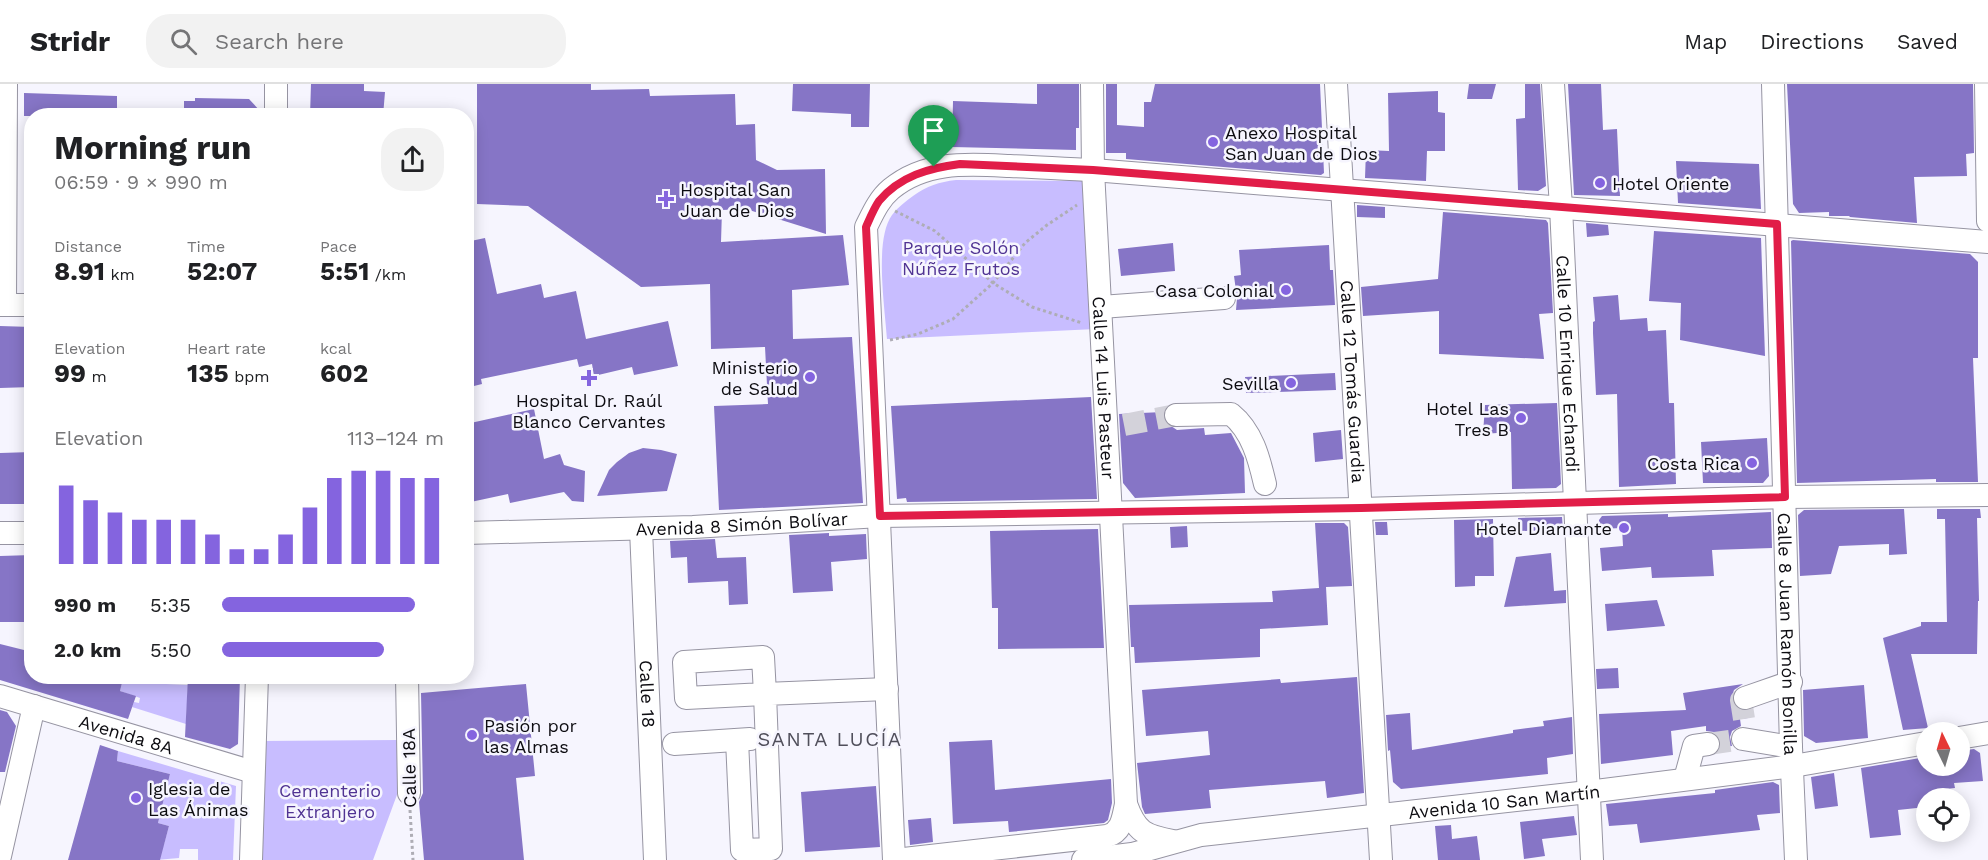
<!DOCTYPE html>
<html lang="en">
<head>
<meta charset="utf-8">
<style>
  body { margin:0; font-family:"Work Sans",sans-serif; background:#f2f2f2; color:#202124; height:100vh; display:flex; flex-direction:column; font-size:22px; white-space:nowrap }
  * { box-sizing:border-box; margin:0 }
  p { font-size:20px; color:#757577 }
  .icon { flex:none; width:33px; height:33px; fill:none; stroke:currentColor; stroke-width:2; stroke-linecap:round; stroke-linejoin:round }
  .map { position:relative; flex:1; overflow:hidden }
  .details { position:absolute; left:24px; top:24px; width:450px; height:576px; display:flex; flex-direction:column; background:#fff; border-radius:24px; box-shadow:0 3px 15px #0003 }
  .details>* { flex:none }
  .needle { width:39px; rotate:355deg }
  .fabs { position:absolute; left:1916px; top:638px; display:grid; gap:12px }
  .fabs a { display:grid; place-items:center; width:54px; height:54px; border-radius:50%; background:#fff; box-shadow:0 3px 15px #0003; font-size:30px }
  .pin { position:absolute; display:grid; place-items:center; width:51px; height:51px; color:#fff; margin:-62px -26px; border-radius:50% 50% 50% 0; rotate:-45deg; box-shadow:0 0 6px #0007 }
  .pin .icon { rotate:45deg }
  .round { display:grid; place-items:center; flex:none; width:63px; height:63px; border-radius:24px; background:#f2f2f2 }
  .summary { display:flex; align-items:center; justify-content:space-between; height:102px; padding:0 30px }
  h1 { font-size:33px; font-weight:700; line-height:45px }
  .stats { display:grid; grid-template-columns:repeat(3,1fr); gap:9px; height:102px; padding:6px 30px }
  .stats div { display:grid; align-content:center }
  .stats b { font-size:26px; font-weight:700 }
  .stats small { font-size:16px; font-weight:400 }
  .stats p { font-size:16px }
  .chart { height:168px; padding:12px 30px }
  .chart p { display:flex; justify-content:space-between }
  .chart svg { width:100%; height:108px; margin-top:6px; stroke:#8464df; stroke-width:6 }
  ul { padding:0 30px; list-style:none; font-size:20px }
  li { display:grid; grid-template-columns:96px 72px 1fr; align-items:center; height:45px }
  li i { height:15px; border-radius:8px; background:#8464df }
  header { display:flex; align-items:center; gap:36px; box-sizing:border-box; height:84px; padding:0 30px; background:#fff; border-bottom:2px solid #e0e0e0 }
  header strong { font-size:28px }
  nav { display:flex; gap:33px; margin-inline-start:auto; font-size:21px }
  .search { width:420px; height:54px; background:#f2f2f2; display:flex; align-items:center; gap:15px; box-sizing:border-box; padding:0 21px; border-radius:24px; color:#757577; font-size:22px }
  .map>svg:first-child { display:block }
  .green { fill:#c8bdff }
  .building { fill:#8675c6 }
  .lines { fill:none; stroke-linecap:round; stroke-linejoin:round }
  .minor-tunnel { stroke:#d3d2da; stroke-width:22; stroke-dasharray:22 11; stroke-linecap:butt }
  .minor-casing { stroke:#9694a2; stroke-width:24 }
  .path { stroke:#aeadb5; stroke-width:3; stroke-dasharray:3 3; stroke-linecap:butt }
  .minor { stroke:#fff; stroke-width:22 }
  .route-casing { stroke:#fff; stroke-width:12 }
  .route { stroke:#e11d48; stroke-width:8 }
  .poi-dot { fill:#8464df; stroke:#f6f5fe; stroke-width:2 }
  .labels { text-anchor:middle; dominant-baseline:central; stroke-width:5; stroke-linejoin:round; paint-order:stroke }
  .poi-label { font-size:18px; fill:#0d0c11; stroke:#f6f5fe; text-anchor:end }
  .park-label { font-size:18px; fill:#503393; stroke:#f6f5fe }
  .street-label { font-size:18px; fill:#0d0c11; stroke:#f6f5fe }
  .neighbourhood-label { font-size:20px; letter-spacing:1.5px; fill:#504f5b; stroke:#f6f5fe }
</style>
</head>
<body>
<header>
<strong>Stridr</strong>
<div class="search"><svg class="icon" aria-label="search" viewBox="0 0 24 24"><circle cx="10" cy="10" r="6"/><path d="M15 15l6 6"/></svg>Search here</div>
<nav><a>Map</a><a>Directions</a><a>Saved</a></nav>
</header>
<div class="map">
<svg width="1988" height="776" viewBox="0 0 1988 776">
  <rect width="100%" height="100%" fill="#f6f5fe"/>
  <path class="green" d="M956 96 1087 97 1096 245 887 255C885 224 874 156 892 131 898 123 906 117 913 112 927 102 939 98 956 96Z
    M117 593H166V600L188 601 186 640 132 623 134 618 139 619 140 614 120 607 122 599 116 597Z
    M397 656 398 708 373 776H262V657Z
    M118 667 236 702 233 776H198V765H180L179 774 156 776 164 760 169 742 158 739 170 690 117 677Z"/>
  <path class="building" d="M311 0H364V7L385 8 383 32H310Z
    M477 0H591V6L649 5 650 12 735 10 736 41 755 40 756 76 777 86 825 85 826 150 746 125 722 126 721 158 843 151 849 201 792 206 793 255 852 253 863 419 719 426 714 322 768 320 765 263 711 265 710 200 641 203 528 122 477 120Z
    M793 0H870L869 43H851V30L792 27Z
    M1037 0H1079V44H1076V66L952 63 953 17 1037 20Z
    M1106 0H1117V41L1144 43V18H1151L1155 0H1320L1324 89 1321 91 1126 75V69H1106Z
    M1469 0H1496L1492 15H1467Z
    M1525 0H1540L1546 102 1538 107 1518 106 1516 35 1525 34Z
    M1568 0H1601L1603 46 1617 45 1620 112 1574 111Z
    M1787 0H1973L1974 69 1966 70 1967 92 1914 93 1917 139 1850 133 1849 132H1829V128L1799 129 1793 120Z
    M1438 7V28L1445 29V67H1427L1426 97 1365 94 1366 66 1389 67 1388 9Z
    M24 9 117 12V32H24Z
    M195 14 249 15 262 29V32H184V17H195Z
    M1676 77 1759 80 1761 125 1678 119Z
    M1357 121 1385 123V134L1357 133Z
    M1443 128 1546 136 1548 139 1553 229 1539 230 1544 275 1439 270V227L1363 232 1361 203 1438 195Z
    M1586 139 1608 141 1609 151 1587 153Z
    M1654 147 1761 154 1765 272 1680 256 1681 219 1649 217Z
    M485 154 497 210 541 200 544 214 576 207 586 255 668 237 678 282 634 291 632 283 594 292 592 280 579 283 577 275 481 295 482 300 466 304V158Z
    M1793 156 1970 170 1978 178V274H1973L1978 398H1936V395L1797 399 1791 157Z
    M1173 159 1175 187 1121 192 1118 165Z
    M1329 161 1330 186H1333L1335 221 1236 226 1237 214 1234 192 1241 191 1239 166Z
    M1618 211 1620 236 1647 234 1648 247 1666 246 1669 319H1674L1676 400 1619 403 1617 310 1596 311 1593 249V238L1595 237 1593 213Z
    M0 242 32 243V303L0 304Z
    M1335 289 1336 306 1246 309 1245 293Z
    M1091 313 1097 415 907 418 906 414 897 415 891 322Z
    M1557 319 1561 400 1556 404 1512 405 1511 348 1483 350 1485 321Z
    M534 325 544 375 560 370 564 381 585 387 584 418 572 417 564 408 510 419 508 410 466 419V340Z
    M1163 328 1165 338 1177 346 1204 344 1205 351 1231 349 1244 374 1245 409 1135 414 1123 399 1119 330Z
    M1341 346 1343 375 1315 378 1313 349Z
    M1767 354 1769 392 1763 399H1703L1701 358Z
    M643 364 661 366 677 370 667 407 597 412 609 386 617 378 629 369Z
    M32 368V420H0V369Z
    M1904 425 1907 470 1889 471V460L1839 462 1831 490 1800 492 1798 431 1804 426Z
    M1937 425H1980L1981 434H1977L1979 517H1978L1977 570H1911L1928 644 1903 646 1883 554 1921 542V538H1947L1945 435H1937Z
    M1771 428 1772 464 1712 466 1714 492 1652 494 1651 483 1602 487 1600 464 1623 462 1622 444 1599 445V436L1602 432 1668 430V433Z
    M1562 433 1563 446 1519 447 1518 434Z
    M1493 435 1494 492H1475V502L1455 503 1454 436Z
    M1375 438H1387L1388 451H1376Z
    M1315 439H1344L1348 443 1352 502 1326 503 1328 541 1260 545V573L1135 579 1134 563H1131L1129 521 1273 518 1272 507 1319 504Z
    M1187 442 1188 463 1171 464 1170 443Z
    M1098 445 1104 564 998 565V524H992L990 447Z
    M829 449V452L866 450 867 475 831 478 833 507 793 509 789 451Z
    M715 455 717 474 746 473 748 520 729 521 728 497 688 499 687 473 671 474 670 457Z
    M1551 469 1554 507 1566 506V519L1504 523 1516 473Z
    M32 471V538H0V472Z
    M1657 516 1665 542 1607 547 1605 520Z
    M0 560 32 568V592H117L116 597 122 599 120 607 136 612 128 635 0 596Z
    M1618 584 1619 604 1597 605 1596 585Z
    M188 592H240L238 660 230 665 185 653Z
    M1357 593 1364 709 1327 714 1325 697 1209 706 1211 724 1145 730 1142 723 1137 679 1210 671 1208 647 1146 652 1142 606 1280 595 1281 599Z
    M526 600 535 692 516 694 524 776H424L419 718 423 709 421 609Z
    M1743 600 1734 606 1732 612V618L1737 625 1747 627 1748 634 1740 635 1741 642 1732 647 1730 653 1732 662 1721 663 1719 652 1714 648 1706 647V642L1671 647 1673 671 1601 680 1599 630 1686 626 1683 609Z
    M1864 601 1868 654 1816 659 1804 652 1803 606Z
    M0 626 7 628 16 642 5 688H0Z
    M1410 629 1412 666 1513 649V646L1544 642 1543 637 1572 633 1573 670 1547 674 1548 690 1401 705 1393 698 1390 666 1388 667 1386 631Z
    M992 656 995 706 1111 695 1112 719 1108 736 1104 739 1009 748 1008 737 953 740 949 658Z
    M100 661 118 667 117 677 170 690 158 739 169 742 160 776H68Z
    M1974 665 1980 669 1983 697 1954 699 1955 704 1936 706 1937 714H1926V723L1898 726 1901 751 1870 754 1861 684 1926 673V681H1959V667Z
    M1834 689 1838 722 1815 725 1811 693Z
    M1773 698 1779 701 1780 729 1757 731 1760 746 1640 759 1637 740 1609 742 1606 720 1715 709V706Z
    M876 702 880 763 805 768 801 708Z
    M1574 732 1577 751 1542 755 1545 772 1524 775 1520 738Z
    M931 734 933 758 910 761 908 736Z
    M1451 741 1452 755 1477 752 1480 776H1438L1435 742Z"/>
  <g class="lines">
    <path class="minor-tunnel" d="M1124 341 1176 331
      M1744 635 1741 616 1745 614
      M1708 660 1743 655"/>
    <defs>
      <g id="minor">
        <path id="s1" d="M1092 0 1093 86 1126 720C1136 748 1145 752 1173 757"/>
        <path id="s2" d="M1336 0 1381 776"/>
        <path id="s3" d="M1553 0 1561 123 1592 776"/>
        <path id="s4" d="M1773 0 1791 663 1796 776"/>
        <path d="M1986 0 1988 137"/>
        <path d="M276 32V0"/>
        <path d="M0 221H32"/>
        <path d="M5 221 6 0"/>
        <path d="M1101 223 1224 214"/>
        <path d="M1176 331 1231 330C1252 347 1259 374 1265 400"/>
        <path id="s5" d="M641 445 655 776"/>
        <path d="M0 449H32"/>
        <path id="s6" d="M466 449 693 443 880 432 1361 425 1785 413 1988 411"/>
        <path d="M763 573 765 610 686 614 684 578Z"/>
        <path d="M407 592 409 709"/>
        <path id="s7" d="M0 612 253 688"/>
        <path d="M1745 614 1791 598"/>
        <path d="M1959 654 1988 649"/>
        <path d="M1743 655 1791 663"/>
        <path d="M737 656 742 766 771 765 765 610 887 605"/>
        <path d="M674 660 750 655"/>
        <path d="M1685 695 1694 662 1708 660"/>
        <path d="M0 772 34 622"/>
        <path d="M251 776 257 592"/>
        <path d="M894 776 866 143C873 129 879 115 891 105 926 76 969 80 1010 82 1038 83 1065 85 1093 86L1988 158"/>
        <path d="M895 776 1107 752C1122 748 1123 734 1126 720"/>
        <path id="s8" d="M1083 776 1132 770 1201 751 1588 708 1793 682 1926 659"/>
      </g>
    </defs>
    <use href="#minor" class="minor-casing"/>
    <path class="path" d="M895 127 935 147 993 199 1032 223 1082 239
      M890 256 918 250 953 235 993 199 1025 159 1047 141 1077 121
      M410 726 413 776"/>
    <use href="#minor" class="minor"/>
  </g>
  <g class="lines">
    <defs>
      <path id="route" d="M960 80 1093 86 1777 140 1785 413 1361 424 880 432 866 143C870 134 874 124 879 117 900 92 929 84 960 80Z"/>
    </defs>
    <use href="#route" class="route-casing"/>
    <use href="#route" class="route"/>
  </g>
  <g class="poi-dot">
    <circle cx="1213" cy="58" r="6"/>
    <circle cx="1600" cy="99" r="6"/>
    <path d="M663 106h6v6h6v6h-6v6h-6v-6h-6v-6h6z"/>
    <circle cx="1286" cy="206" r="6"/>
    <circle cx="810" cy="293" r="6"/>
    <path d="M586 285h6v6h6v6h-6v6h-6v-6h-6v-6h6z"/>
    <circle cx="1291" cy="299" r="6"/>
    <circle cx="1521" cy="334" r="6"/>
    <circle cx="1752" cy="379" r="6"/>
    <circle cx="1624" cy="444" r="6"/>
    <circle cx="472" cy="651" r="6"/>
    <circle cx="136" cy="714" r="6"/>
  </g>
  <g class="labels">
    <g class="poi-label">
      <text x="1225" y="48" text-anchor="start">Anexo Hospital<tspan x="1225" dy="21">San Juan de Dios</tspan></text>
      <text x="1612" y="99" text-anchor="start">Hotel Oriente</text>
      <text x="680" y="105" text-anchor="start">Hospital San<tspan x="680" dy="21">Juan de Dios</tspan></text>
      <text x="1274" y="206">Casa Colonial</text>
      <text x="798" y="283">Ministerio<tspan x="798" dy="21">de Salud</tspan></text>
      <text x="1279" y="299">Sevilla</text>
      <text x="589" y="316" text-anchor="middle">Hospital Dr. Raúl<tspan x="589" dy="21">Blanco Cervantes</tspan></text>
      <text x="1509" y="324">Hotel Las<tspan x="1509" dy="21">Tres B</tspan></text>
      <text x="1740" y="379">Costa Rica</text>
      <text x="1612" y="444">Hotel Diamante</text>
      <text x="484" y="641" text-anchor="start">Pasión por<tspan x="484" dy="21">las Almas</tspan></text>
      <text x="148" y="704" text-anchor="start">Iglesia de<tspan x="148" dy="21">Las Ánimas</tspan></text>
    </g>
    <g class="park-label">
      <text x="961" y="163">Parque Solón<tspan x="961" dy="21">Núñez Frutos</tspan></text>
      <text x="330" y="706">Cementerio<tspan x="330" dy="21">Extranjero</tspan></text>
    </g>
    <g class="street-label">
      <text stroke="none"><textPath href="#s3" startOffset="280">Calle 10 Enrique Echandi</textPath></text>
      <text stroke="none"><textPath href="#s2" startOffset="298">Calle 12 Tomás Guardia</textPath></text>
      <text stroke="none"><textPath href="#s1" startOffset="304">Calle 14 Luis Pasteur</textPath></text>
      <text stroke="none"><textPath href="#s6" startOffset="276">Avenida 8 Simón Bolívar</textPath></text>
      <text stroke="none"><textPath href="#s4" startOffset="550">Calle 8 Juan Ramón Bonilla</textPath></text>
      <text stroke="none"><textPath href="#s5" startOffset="165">Calle 18</textPath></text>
      <text stroke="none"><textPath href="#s7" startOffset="132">Avenida 8A</textPath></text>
      <text transform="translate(409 684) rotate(-91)">Calle 18A</text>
      <text stroke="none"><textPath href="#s8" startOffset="426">Avenida 10 San Martín</textPath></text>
    </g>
    <g class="neighbourhood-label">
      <text x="830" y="655">SANTA LUCÍA</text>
    </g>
  </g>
</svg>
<div class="fabs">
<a><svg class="needle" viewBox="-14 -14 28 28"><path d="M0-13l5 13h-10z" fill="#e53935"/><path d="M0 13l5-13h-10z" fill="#757577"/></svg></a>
<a><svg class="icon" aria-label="locate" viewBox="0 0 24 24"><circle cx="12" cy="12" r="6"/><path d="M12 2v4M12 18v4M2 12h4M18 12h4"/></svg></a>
</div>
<div class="pin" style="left:934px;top:83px;background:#1e9e55"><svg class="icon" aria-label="arrive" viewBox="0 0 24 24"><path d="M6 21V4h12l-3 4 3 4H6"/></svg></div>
<section class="details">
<div class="summary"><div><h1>Morning run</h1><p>06:59 · 9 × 990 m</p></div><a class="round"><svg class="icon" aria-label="share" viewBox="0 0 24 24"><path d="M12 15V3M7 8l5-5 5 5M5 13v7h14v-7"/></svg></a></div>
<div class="stats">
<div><p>Distance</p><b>8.91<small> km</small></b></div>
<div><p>Time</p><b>52:07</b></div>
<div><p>Pace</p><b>5:51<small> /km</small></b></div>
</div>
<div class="stats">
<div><p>Elevation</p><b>99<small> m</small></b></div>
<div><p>Heart rate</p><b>135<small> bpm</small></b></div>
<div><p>kcal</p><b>602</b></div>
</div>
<div class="chart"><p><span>Elevation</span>113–124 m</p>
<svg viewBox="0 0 160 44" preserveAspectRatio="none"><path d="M5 44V12M15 44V18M25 44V23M35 44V26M45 44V26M55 44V26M65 44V32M75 44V38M85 44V38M95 44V32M105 44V21M115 44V9M125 44V6M135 44V6M145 44V9M155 44V9"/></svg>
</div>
<ul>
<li><b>990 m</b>5:35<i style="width:87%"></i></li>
<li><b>2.0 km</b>5:50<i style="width:73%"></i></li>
</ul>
</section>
</div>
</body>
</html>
